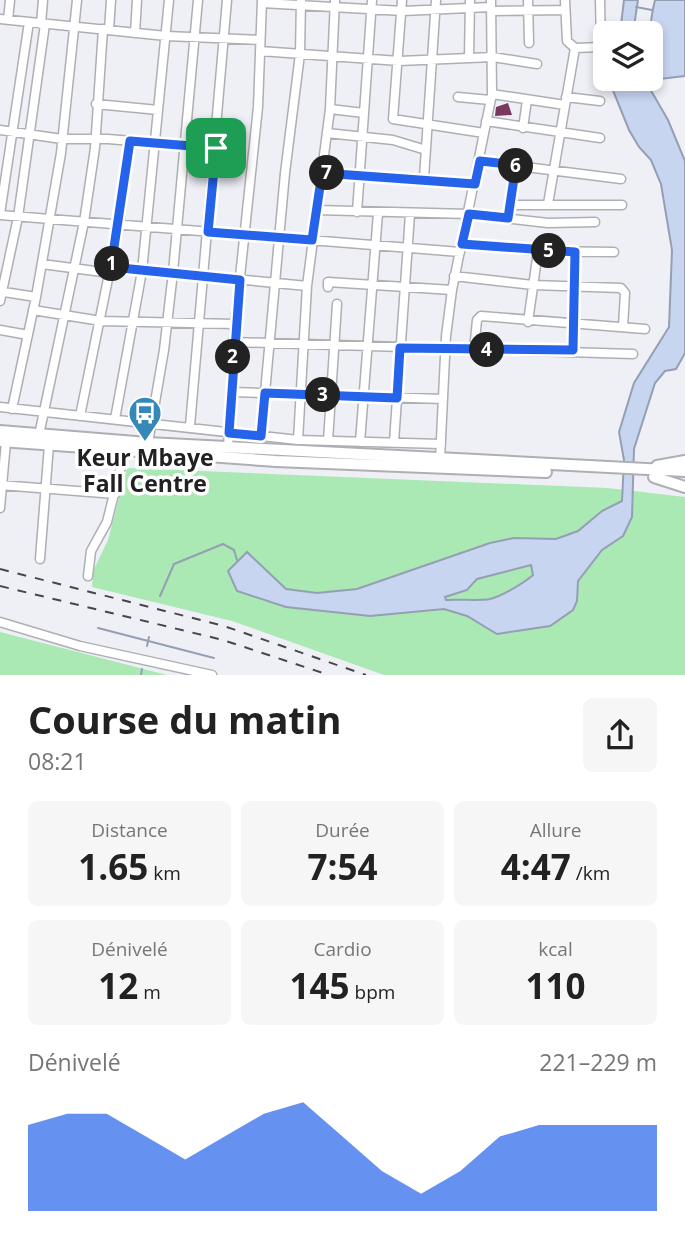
<!DOCTYPE html>
<html lang="fr">
<head>
<meta charset="utf-8">
<style>
  body { margin:0; font-family:"Open Sans",sans-serif; background:#f6f6f6; color:#222; height:100vh; display:flex; flex-direction:column; font-size:26px; white-space:nowrap }
  * { box-sizing:border-box; margin:0 }
  p { font-size:23px; color:#767676 }
  .icon { flex:none; width:38px; height:38px; fill:none; stroke:currentColor; stroke-width:2; stroke-linecap:round; stroke-linejoin:round }
  .map { position:relative; height:675px; overflow:hidden }
  .drawer { display:flex; flex-direction:column; background:#fff; flex:1 }
  .drawer>* { flex:none }
  .controls { position:absolute; left:593px; top:21px; display:grid; gap:14px }
  .controls a { display:grid; place-items:center; width:70px; height:70px; border-radius:10px; background:#fff; box-shadow:0 4px 10px #0003; font-size:35px }
  .pin { position:absolute; display:grid; place-items:center; width:60px; height:60px; color:#fff; margin:-30px; border-radius:14px; box-shadow:0 4px 10px #0006 }
  .km { position:absolute; width:35px; height:35px; margin:-18px; border-radius:50%; background:#222; color:#fff; font-size:19px; line-height:35px; text-align:center }
  .round { display:grid; place-items:center; flex:none; width:74px; height:74px; border-radius:10px; background:#f6f6f6 }
  .summary { display:flex; align-items:center; justify-content:space-between; height:119px; padding:0 28px }
  h1 { font-size:38px; font-weight:700; line-height:52px }
  .figures { display:grid; grid-template-columns:repeat(3,1fr); gap:10px; height:119px; padding:7px 28px }
  .figures div { display:grid; align-content:center; border-radius:10px; background:#f6f6f6; text-align:center }
  .figures b { font-size:35px; font-weight:700 }
  .figures small { font-size:19px; font-weight:400 }
  .figures p { font-size:19px }
  .chart { height:196px; padding:14px 28px }
  .chart p { display:flex; justify-content:space-between }
  .chart svg { width:100%; height:126px; margin-top:7px; fill:#2563eb; opacity:.7 }
  .map>svg:first-child { display:block }
  .green { fill:#aae8b4 }
  .water { fill:#c7d5f1; stroke:#959fb3; stroke-width:2; fill-rule:evenodd }
  .lines { fill:none; stroke-linecap:round; stroke-linejoin:round }
  .stream { stroke:#959fb3; stroke-width:2 }
  .building { fill:#7a3861 }
  .minor-casing { stroke:#aeafb4; stroke-width:11 }
  .highway-casing { stroke:#aeafb4; stroke-width:14 }
  .minor { stroke:#fff; stroke-width:8 }
  .highway { stroke:#fff; stroke-width:10 }
  .rail { stroke:#47474a; stroke-width:2; stroke-dasharray:9 9; stroke-linecap:butt }
  .route-casing { stroke:#fff; stroke-width:14 }
  .route { stroke:#2563eb; stroke-width:9 }
  .labels { text-anchor:middle; dominant-baseline:central; stroke-width:7; stroke-linejoin:round; paint-order:stroke }
  .poi-label { font-size:23px; font-weight:bold; fill:#212123; stroke:#fff }
</style>
</head>
<body>
<div class="map">
<svg width="685" height="675" viewBox="0 0 685 675">
  <rect width="100%" height="100%" fill="#eff0f6"/>
  <path class="green" d="M127 468 608 488 685 497V675H384L232 621 92 587 93 571 108 540Z
    M0 632 167 675H0Z"/>
  <path class="water" d="M624 0H638L633 33H620Z
    M655 0H685V76L660 79C648 52 648 28 655 0Z
    M612 79H642L646 82 668 120 685 161V353L676 369 665 371 655 383 634 449 632 517 623 536 602 550 578 581 577 601 573 610 550 626 497 634 467 616 444 609 370 616 286 607 237 591 228 571 247 552 286 589 317 593 357 589 490 543 514 538 556 539 578 531 602 511 622 501 624 460 619 432 634 383 669 327 672 250 661 184 651 160 639 147 629 130 612 88ZM531 565 533 575C524 583 502 596 490 599 481 601 458 599 446 600L445 597 467 590 477 579Z"/>
  <g class="lines">
    <path class="stream" d="M636 7 652 10
      M160 596 174 564 223 544 234 550 237 560
      M98 628 214 658
      M147 646 149 637
      M141 675 142 669"/>
  </g>
  <path class="building" d="M508 103 512 115 495 116 496 107Z"/>
  <g class="lines">
    <defs>
      <path id="minor" d="M402 0 393 119 484 133
        M528 0 529 43
        M262 3 403 11 491 7
        M492 11 565 10
        M0 19 166 36 260 40
        M8 20 10 0
        M41 24 43 0
        M109 30 111 0
        M135 33 137 0
        M575 48 601 47 600 0
        M260 51 399 61 493 57 537 64
        M469 58 470 0
        M492 94 565 105
        M458 97 490 100
        M566 97 600 101
        M96 104 158 110
        M330 109 364 113
        M486 121 600 138
        M523 128 527 100
        M0 130 62 139H108L216 148
        M327 133 393 140 426 150
        M479 161 621 179
        M322 173 475 184
        M424 178 436 0
        M548 204 575 48 567 41 565 0
        M510 205H622
        M316 210 469 214 548 223 595 222
        M357 212 372 0
        M0 214 29 22
        M0 215 460 252
        M508 218 516 165
        M462 244 538 251 614 252
        M42 264 110 273
        M111 267 307 286
        M454 276 533 285 621 288 625 293 623 327
        M328 287V282L452 290
        M4 292 36 297
        M0 301 18 217 45 24
        M33 310 101 321 235 324
        M528 322 538 251
        M0 330 28 335
        M234 342 633 354
        M474 350 477 320 481 316 645 329
        M573 350 575 252
        M231 392 443 399
        M0 407 298 440 441 444
        M12 409 36 297 61 153 77 0
        M80 416 119 225 130 141
        M115 419 142 271 169 0
        M190 426 227 0
        M39 435 84 222 95 148 103 29
        M261 437 285 173 300 54 301 0
        M298 440 307 286 330 109 335 0
        M328 441 337 304
        M360 442 378 213
        M394 442 410 214
        M148 443 164 350 173 272 198 0
        M228 447 235 324 258 107 262 0
        M440 459 446 336 452 290 492 94 491 0
        M0 485 115 494
        M0 508 6 442
        M40 559 49 445
        M88 576 91 551 107 522 125 450
        M0 622 80 646 212 675"/>
      <path id="highway" d="M0 431 148 443 685 471
        M0 441 276 461 546 472
        M657 466 685 461
        M654 477 685 487"/>
    </defs>
    <use href="#minor" class="minor-casing"/>
    <use href="#highway" class="highway-casing"/>
    <use href="#minor" class="minor"/>
    <use href="#highway" class="highway"/>
    <path class="rail" d="M0 569 224 626 366 675
      M0 586 223 640 329 675"/>
  </g>
  <g class="lines">
    <defs>
      <path id="route" d="M130 141 216 148 208 232 312 240 322 173 475 184 480 161 516 165 508 218 469 214 462 244 575 252 573 350 400 348 397 398 265 393 261 436 229 433 240 280 111 267Z"/>
    </defs>
    <use href="#route" class="route-casing"/>
    <use href="#route" class="route"/>
  </g>
  <defs>
    <symbol id="bus-pin" viewBox="-11 -11 22 30"><path d="M0 17L-7.5 6A9.5 9.5 0 1 1 7.5 6Z" fill="#3588b8" stroke="#fff"/><path d="M-5-6H5V4H4V6H2V4H-2V6H-4V4H-5ZM-3.5-4V0h7V-4ZM-3.5 1.2v1.5H-2V1.2ZM2 1.2v1.5H3.5V1.2Z" fill="#fff"/></symbol>
  </defs>
  <g fill-rule="evenodd">
    <use href="#bus-pin" x="126" y="394" width="38" height="52"/>
  </g>
  <g class="labels">
    <g class="poi-label">
      <text x="145" y="457">Keur Mbaye<tspan x="145" dy="26">Fall Centre</tspan></text>
    </g>
  </g>
</svg>
<div class="controls">
<a><svg class="icon" aria-label="layers" viewBox="0 0 24 24"><path d="M12 4l9 5-9 5-9-5zM3 14l9 5 9-5"/></svg></a>
</div>
<div class="pin" style="left:216px;top:148px;background:#1e9e55"><svg class="icon" aria-label="arrive" viewBox="0 0 24 24"><path d="M6 21V4h12l-3 4 3 4H6"/></svg></div>
<b class="km" style="left:112px;top:264px">1</b>
<b class="km" style="left:233px;top:357px">2</b>
<b class="km" style="left:323px;top:395px">3</b>
<b class="km" style="left:487px;top:350px">4</b>
<b class="km" style="left:549px;top:251px">5</b>
<b class="km" style="left:516px;top:166px">6</b>
<b class="km" style="left:327px;top:173px">7</b>
</div>
<section class="drawer">
<div class="summary"><div><h1>Course du matin</h1><p>08:21</p></div><a class="round"><svg class="icon" aria-label="share" viewBox="0 0 24 24"><path d="M12 15V3M7 8l5-5 5 5M5 13v7h14v-7"/></svg></a></div>
<div class="figures">
<div><p>Distance</p><b>1.65<small> km</small></b></div>
<div><p>Durée</p><b>7:54</b></div>
<div><p>Allure</p><b>4:47<small> /km</small></b></div>
</div>
<div class="figures">
<div><p>Dénivelé</p><b>12<small> m</small></b></div>
<div><p>Cardio</p><b>145<small> bpm</small></b></div>
<div><p>kcal</p><b>110</b></div>
</div>
<div class="chart"><p><span>Dénivelé</span>221–229 m</p>
<svg viewBox="0 0 160 44" preserveAspectRatio="none"><path d="M0 44V14L10 10L20 10L30 18L40 26L50 18L60 10L70 6L80 18L90 30L100 38L110 30L120 18L130 14L140 14L150 14L160 14V44z"/></svg>
</div>
</section>
</body>
</html>
